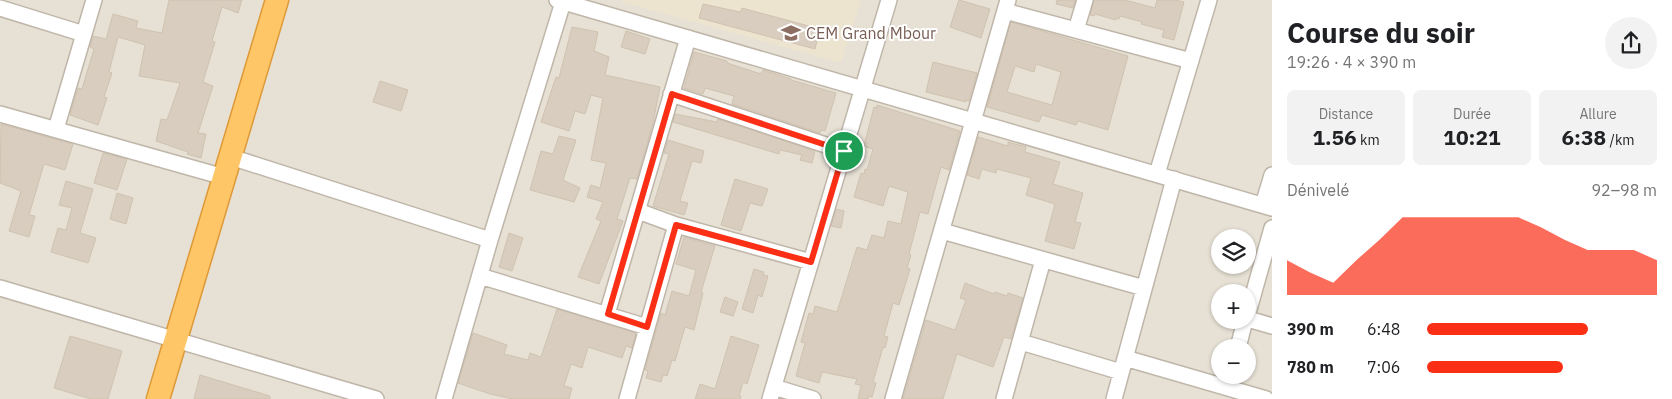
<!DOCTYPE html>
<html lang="fr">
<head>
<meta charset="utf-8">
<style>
  body { margin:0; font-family:"IBM Plex Sans",sans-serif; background:#f2f2f2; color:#202124; height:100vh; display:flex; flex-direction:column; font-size:19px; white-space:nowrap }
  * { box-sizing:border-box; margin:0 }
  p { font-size:16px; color:#757577 }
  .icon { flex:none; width:28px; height:28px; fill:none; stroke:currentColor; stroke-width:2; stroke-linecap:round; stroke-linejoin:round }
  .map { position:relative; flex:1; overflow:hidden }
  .side { display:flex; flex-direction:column; background:#fff; width:400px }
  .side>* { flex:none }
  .buttons { position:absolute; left:1211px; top:229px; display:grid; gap:10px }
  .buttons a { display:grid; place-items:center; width:45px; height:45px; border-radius:50%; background:#fff; box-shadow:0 1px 4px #0004; font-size:25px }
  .pin { position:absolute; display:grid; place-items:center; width:42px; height:42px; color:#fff; margin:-21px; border:2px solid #fff; border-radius:50%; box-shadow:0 1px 5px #0007 }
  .round { display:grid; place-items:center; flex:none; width:52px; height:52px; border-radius:26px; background:#f2f2f2 }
  .summary { display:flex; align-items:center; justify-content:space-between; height:85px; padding:0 15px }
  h1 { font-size:28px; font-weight:700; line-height:38px }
  .stats { display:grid; grid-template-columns:repeat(3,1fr); gap:8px; height:85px; padding:5px 15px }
  .stats div { display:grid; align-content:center; border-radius:8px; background:#f2f2f2; text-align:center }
  .stats b { font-size:21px; font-weight:700 }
  .stats small { font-size:14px; font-weight:400 }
  .stats p { font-size:14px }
  .chart { height:140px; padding:10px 15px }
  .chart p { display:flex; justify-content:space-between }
  .chart svg { width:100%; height:90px; margin-top:5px; fill:#fb2f16; opacity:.7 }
  ul { padding:0 15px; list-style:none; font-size:16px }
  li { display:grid; grid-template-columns:80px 60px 1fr; align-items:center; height:38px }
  li i { height:12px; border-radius:6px; background:#fb2f16 }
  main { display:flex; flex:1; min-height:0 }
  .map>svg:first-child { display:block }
  .residential { fill:#e7e1d5; fill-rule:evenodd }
  .education { fill:#ede4d0 }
  .building { fill:#d8cdbf; stroke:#d0c2af; fill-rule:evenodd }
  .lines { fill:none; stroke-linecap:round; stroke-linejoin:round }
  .minor-casing { stroke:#bfb6a9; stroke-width:18 }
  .highway-casing { stroke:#de9936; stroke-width:25 }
  .minor { stroke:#fff; stroke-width:15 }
  .highway { stroke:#fec667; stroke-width:22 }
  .route-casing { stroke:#fff; stroke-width:10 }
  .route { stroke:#fb2f16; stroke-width:6 }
  .labels { text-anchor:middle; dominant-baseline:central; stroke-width:4; stroke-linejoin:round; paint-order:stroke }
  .education-label { font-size:16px; fill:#785e54; stroke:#fff; text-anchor:start }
</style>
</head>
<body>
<main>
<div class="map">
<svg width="1272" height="399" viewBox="0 0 1272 399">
  <rect width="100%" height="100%" fill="#f3efe7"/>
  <path class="residential" d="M0 0H1272V399H0ZM1220 238H1248V265H1220ZM1220 292H1248V320H1220ZM1220 348H1248V375H1220Z"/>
  <path class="education" d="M622 0H861L841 63 622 2Z"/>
  <path class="building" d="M169 0H242L238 13 222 7 212 41 215 42 203 82 213 86 198 133 206 134 201 158 187 154 188 152 156 141 161 119 167 120 180 83 139 76 145 45 118 37 109 72 112 73 104 97 107 98 98 125 70 115 78 88 82 89 94 49 90 47 93 36 106 39 113 14 138 21 136 28 162 33Z
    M959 0 990 9 981 38 950 27Z
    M1057 0H1075L1073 8 1056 4Z
    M1094 0H1125L1155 8 1157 0H1175L1184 2 1174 40 1162 37 1164 30 1141 24 1142 22 1120 16 1119 19 1116 18V20L1095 14 1094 16 1090 15Z
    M703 4 740 12 742 8 820 29 815 49 699 18Z
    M1011 22 1128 56 1108 130 1078 121 1076 125 1042 115 1039 122 987 107ZM1036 64 1061 72 1052 105 1007 92 1015 66 1034 72Z
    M572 27 598 32 594 51 609 57 605 75 660 87 653 123 637 179 630 178 617 219 623 221 599 284 578 277 601 221 596 219 603 202 587 197 591 185 600 188 606 163 591 160 603 98 591 95 585 114 575 111 569 131 541 122 556 77 559 78Z
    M626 31 650 39 645 54 621 47Z
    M694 52 727 61V63L761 74 763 70 791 79V80L836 93 825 131 821 130 820 133 732 104 734 96 705 88 703 94 684 88Z
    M933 62 977 73 969 101 966 100V102L926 92Z
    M380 81 408 90 401 111 373 102Z
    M877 105 960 131 949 170 941 167 928 214 920 212 909 254 911 255 907 268 910 269 899 305 893 303 884 336 888 337 885 348 883 347 873 382 876 383 872 397 869 396 868 399H858L861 385 855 384 857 379 822 372 819 383 796 376 805 343 801 342 809 313 813 314 815 306 837 312 857 247 867 250 872 235 884 238 888 221 901 224 908 192 889 186 883 206 854 197 861 173 864 174 865 169 867 170 873 149 864 146 874 107 877 108Z
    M675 114 717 122 718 119 815 151 812 163 800 160 802 155 780 150 779 154 673 122Z
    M1 124 73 144 65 170 44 164 29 215 35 216 29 237 9 231 21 191 0 183Z
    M559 136 576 140 563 180 580 188 574 202 530 190 541 151 553 154Z
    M978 137 1008 146V142L1026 147 1025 152 1060 162 1053 184 1083 193 1075 222 1081 223 1074 249 1045 241 1055 204 1026 195 1031 178 997 169 996 173 982 169 979 179 967 175Z
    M668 140 704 151 701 163 692 161 680 201 688 203 684 215 653 206 669 154 664 153Z
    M103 153 127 159 117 190 94 183Z
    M735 179 768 189 762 206 750 203 741 231 721 225Z
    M66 181 93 189 80 233 96 238 88 263 51 252 58 228 66 230 72 208 59 205Z
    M117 193 133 198 126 224 110 219Z
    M836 209 844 211 841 228 831 226Z
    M509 233 523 238 512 271 499 267Z
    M684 237 715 246 701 292 703 293 694 330 685 327 675 361 672 360 667 376 663 375 661 382 646 378 648 371 645 370 661 313 665 315 672 291 689 296 696 270 676 264Z
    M754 269 764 272 763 275 768 276 762 297 758 295 753 313 742 309Z
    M965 283 994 294 995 292 1007 296 1008 293 1023 298 1011 339 1004 337 993 367 957 354 943 399H903L926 320 955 330 966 300 960 298Z
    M725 297 738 302 733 316 720 312Z
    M557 309 636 333 632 348 626 346 622 358 588 347 582 368 571 364 564 386 572 388 569 399H513L490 394 458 383 473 333 507 345 504 354 528 360 530 353 541 357Z
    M70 336 122 351 108 399H91L54 388Z
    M731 336 759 345 747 384 743 382 739 396H741L740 399H695L700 384 715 389Z
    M200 375 270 396V399H194Z"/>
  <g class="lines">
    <defs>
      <path id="minor" d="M557 0 1272 208
        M0 8 84 34
        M1005 11 1191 61
        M1076 30 1085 0
        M671 94 844 151
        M0 114 224 177
        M56 129 94 0
        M231 157 490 240
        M1157 174 1209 0
        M1263 205 1272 175
        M638 211 676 225 811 262
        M942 231 1144 288
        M480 276 647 327
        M0 288 376 399
        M1248 313 1272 228
        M607 314 688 38
        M1248 319 1272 326
        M1021 342 1121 372
        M1238 348 1245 320
        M1125 358 1266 399
        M774 387 813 399
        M444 399 490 240 563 2
        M627 399 676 225
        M770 399 889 0
        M893 399 1008 0
        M1004 399 1043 260
        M1114 399 1174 179"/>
      <path id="highway" d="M158 399 277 0"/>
    </defs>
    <use href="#minor" class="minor-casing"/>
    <use href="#highway" class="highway-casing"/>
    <use href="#minor" class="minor"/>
    <use href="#highway" class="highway"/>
  </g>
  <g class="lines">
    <defs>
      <path id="route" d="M672 94 844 151 811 262 676 225 647 327 608 314Z"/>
    </defs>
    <use href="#route" class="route-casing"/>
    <use href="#route" class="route"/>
  </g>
  <defs>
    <symbol id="school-bare" viewBox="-9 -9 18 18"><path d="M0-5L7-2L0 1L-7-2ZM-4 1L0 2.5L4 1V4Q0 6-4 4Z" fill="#8d6e63" stroke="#fff" stroke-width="2.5" paint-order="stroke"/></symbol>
  </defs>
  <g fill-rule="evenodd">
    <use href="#school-bare" x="777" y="19" width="28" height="28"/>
  </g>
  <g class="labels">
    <g class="education-label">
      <text x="806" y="33">CEM Grand Mbour</text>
    </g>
  </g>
</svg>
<div class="buttons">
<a><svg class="icon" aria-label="layers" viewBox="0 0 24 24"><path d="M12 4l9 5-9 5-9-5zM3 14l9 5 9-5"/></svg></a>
<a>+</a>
<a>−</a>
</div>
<div class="pin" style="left:844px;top:151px;background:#1e9e55"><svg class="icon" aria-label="arrive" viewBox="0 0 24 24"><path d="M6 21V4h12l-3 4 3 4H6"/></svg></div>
</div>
<section class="side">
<div class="summary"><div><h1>Course du soir</h1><p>19:26 · 4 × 390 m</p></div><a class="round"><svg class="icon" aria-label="share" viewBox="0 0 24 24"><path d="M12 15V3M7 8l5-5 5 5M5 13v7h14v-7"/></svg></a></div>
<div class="stats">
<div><p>Distance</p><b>1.56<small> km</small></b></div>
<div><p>Durée</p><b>10:21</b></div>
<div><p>Allure</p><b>6:38<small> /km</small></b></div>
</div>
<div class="chart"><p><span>Dénivelé</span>92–98 m</p>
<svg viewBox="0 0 160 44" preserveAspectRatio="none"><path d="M0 44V27L10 33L20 38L30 27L40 17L50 6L60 6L70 6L80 6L90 6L100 6L110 11L120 17L130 22L140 22L150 22L160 27V44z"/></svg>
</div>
<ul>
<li><b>390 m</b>6:48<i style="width:70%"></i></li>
<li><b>780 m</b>7:06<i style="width:59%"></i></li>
</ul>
</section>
</main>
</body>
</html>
